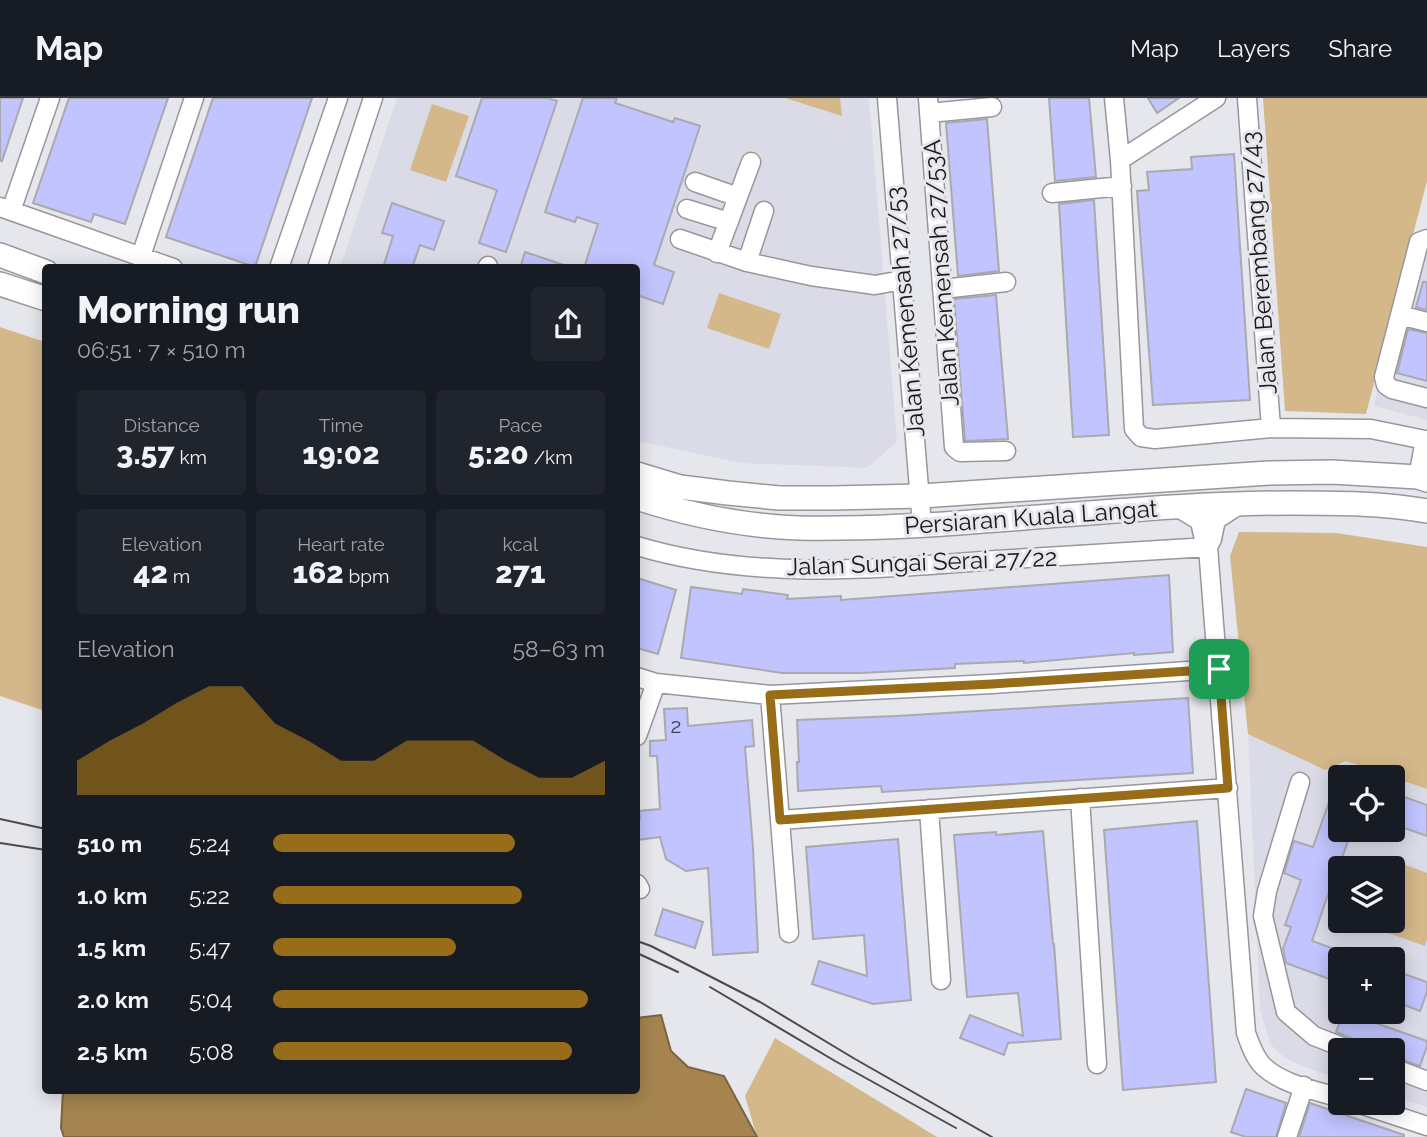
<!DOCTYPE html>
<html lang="en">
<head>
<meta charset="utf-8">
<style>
  body { margin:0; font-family:Raleway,sans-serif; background:#20242c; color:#f1f3f6; height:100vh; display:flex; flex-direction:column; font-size:26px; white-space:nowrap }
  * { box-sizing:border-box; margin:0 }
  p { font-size:23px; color:#9ea1a6 }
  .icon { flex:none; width:38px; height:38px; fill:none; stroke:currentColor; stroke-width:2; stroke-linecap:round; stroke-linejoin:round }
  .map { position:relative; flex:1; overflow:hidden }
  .side { position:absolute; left:42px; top:166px; width:598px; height:830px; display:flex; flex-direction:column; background:#171b24; border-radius:7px; box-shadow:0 4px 18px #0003 }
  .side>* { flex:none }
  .controls { position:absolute; left:1328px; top:667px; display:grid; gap:14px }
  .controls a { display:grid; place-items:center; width:77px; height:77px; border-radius:7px; background:#171b24; box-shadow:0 4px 18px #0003; font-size:35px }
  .pin { position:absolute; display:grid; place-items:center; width:60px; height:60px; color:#fff; margin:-30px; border-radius:14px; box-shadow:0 4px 10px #0006 }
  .round { display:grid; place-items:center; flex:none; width:74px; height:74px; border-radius:7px; background:#20242c }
  .overview { display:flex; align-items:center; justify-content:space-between; height:119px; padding:0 35px }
  h1 { font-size:38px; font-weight:800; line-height:52px }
  .figures { display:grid; grid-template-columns:repeat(3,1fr); gap:10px; height:119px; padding:7px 35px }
  .figures div { display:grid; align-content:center; border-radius:7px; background:#20242c; text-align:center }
  .figures b { font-size:30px; font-weight:800 }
  .figures small { font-size:19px; font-weight:400 }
  .figures p { font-size:19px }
  .chart { height:196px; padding:14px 35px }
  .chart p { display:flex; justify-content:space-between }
  .chart svg { width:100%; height:126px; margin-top:7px; fill:#976d19; opacity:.7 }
  ul { padding:0 35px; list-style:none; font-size:23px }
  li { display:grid; grid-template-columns:112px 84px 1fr; align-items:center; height:52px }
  li i { height:18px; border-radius:9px; background:#976d19 }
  header { display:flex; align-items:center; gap:42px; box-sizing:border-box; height:98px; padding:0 35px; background:#171b24; border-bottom:2px solid #363941 }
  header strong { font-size:33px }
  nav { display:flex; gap:38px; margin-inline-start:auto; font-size:24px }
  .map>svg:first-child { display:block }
  .built { fill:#dadbe7; fill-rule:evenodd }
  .green { fill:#d4b88a }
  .water { fill:#a5844f; stroke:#7b643f; stroke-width:2 }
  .building { fill:#c1c4fe; stroke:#a9a9ae; stroke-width:2 }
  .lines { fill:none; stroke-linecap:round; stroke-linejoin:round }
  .minor-casing { stroke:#97979c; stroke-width:21 }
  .major-casing { stroke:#97979c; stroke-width:26 }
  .minor { stroke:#fff; stroke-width:18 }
  .major { stroke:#fff; stroke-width:23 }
  .tram { stroke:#4b4b4e; stroke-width:2 }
  .route-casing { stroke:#fff; stroke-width:14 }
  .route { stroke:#976d19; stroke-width:9 }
  .labels { text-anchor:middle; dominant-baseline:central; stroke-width:6; stroke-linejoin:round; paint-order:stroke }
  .number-label { font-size:21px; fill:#424353 }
  .street-label { font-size:24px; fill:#18181a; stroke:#e6e7ec }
</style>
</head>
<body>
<header>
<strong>Map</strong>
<nav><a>Map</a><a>Layers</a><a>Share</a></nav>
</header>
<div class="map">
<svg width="1427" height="1039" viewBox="0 0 1427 1039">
  <rect width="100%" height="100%" fill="#e6e7ec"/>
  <path class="built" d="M397 0H869L897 344 867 370 742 365 637 343V170H340Z
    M1415 140 1427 143V322L1374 308Z
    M1239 434 1336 435 1427 449V1009L1393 998V952H1340V981L1304 969 1284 959 1270 946 1260 911 1248 636 1230 458ZM1340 679H1393V732H1340ZM1340 770H1393V822H1340ZM1340 861H1393V914H1340Z"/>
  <path class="green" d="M785 0H840L842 18Z
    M1263 0H1427V83L1366 316 1285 313Z
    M432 6 469 18 446 84 410 72Z
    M719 195 781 216 769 251 707 230Z
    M0 229 45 244V613L0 598Z
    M1239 434 1336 435 1427 449V691L1346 663 1325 672 1248 636 1230 458Z
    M1392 762 1427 775V842L1425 848 1368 828 1370 823 1393 822V770H1389Z
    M775 940 937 1039H757L745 998Z"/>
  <path class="water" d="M661 917 671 953 688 969 724 978 757 1039H64L61 1030 63 992H637V920Z"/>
  <path class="building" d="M0 0H23L2 63H0Z
    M69 0H168L125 126 94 116 91 124 33 105Z
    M213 0H312L255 169 166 139Z
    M482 0H548L557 3 506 154 479 145 497 92 456 78Z
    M583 0H617L615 5 673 24 675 20 700 28 654 167 674 174 663 206 637 197V170H584L598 126 577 119 575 124 545 114Z
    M1049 0H1089L1096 79 1055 83Z
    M1148 0H1179L1157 15Z
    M987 21 999 173 958 178 946 25Z
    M1234 56 1250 302 1153 307 1137 93 1149 92 1147 74 1192 71 1191 59Z
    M1094 102 1109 337 1073 339 1059 106Z
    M392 105 444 123 434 152 420 147 412 170H383L393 138 382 135Z
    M525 154 567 168V170H520Z
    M1423 184H1427V212L1416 209Z
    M996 197 1008 341 965 343 954 201Z
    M1408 231 1427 235V283L1397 275Z
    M1169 477 1173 554 1134 557V555L1024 565V563L955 566V570L861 575H782L681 560 691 489 742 496 743 491 788 497 787 501 841 498V502Z
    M637 480 676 492 658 556 637 550Z
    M1188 600 1193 675 882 694 881 688 798 693 797 664H799L797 622 897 618Z
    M687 610 688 628 752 622 754 648 745 649 753 750 758 854 713 857 708 770 686 773 666 761 660 739 637 742V721L640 720 639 713 660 711 657 658H650V643L666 642 664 611Z
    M1339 676 1340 677V732H1352L1342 760 1365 768V770H1340V795L1330 791 1312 843 1340 853V885L1286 865 1283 851 1291 829 1285 827 1301 782 1284 775 1294 743 1313 749Z
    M1393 695 1427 707V738L1393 726Z
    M1197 723 1216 984 1123 992 1104 732Z
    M1043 733 1053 846H1054L1061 941 1008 945 1004 957 960 940 970 917 1023 938 1018 895 967 899 954 737 996 734V737Z
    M898 741 911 902 873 906 812 886 819 863 867 878 864 837 813 841 806 749Z
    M663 811 703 824 695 850 655 837Z
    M1393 872 1427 884V894L1420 913 1393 903Z
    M1344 914 1427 943V948L1420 968 1393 959V952H1371L1361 948 1354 941 1336 934Z
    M1246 991 1286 1005 1276 1039H1246L1231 1034Z
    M1310 1005 1404 1037V1039H1299Z"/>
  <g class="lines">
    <defs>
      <path id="minor" d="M887 0 922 427
        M928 0 954 349 960 354 1006 353
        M1114 0 1120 62 1134 331 1141 339 1155 341 1271 330 1371 331 1425 342
        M1247 0 1271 330
        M929 15 992 9
        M1120 62 1216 0
        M695 84 738 99
        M1052 95 1122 88
        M0 109 173 170
        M687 111 729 124
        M11 113 50 0
        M680 141 747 164 811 178 875 187 902 182
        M1427 141 1419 144 1384 279 1386 287 1392 291 1427 300
        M717 155 751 64
        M141 158 194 0
        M747 164 764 113
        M279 170 338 0
        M317 170 373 0
        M487 170 488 168
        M942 191 1006 184
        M1400 217 1427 224
        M1418 379 1425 342H1427
        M1239 407 1216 422 1212 441 1208 449 1246 935C1250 946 1255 961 1264 969 1284 987 1315 992 1340 1000
        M1177 409 1200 423 1204 442 1208 449
        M637 448C754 483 877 471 996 462 1067 457 1138 453 1208 449
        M637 579 656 585 770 597 992 586 1218 571
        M770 597 789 835
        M637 638 656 585
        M1300 684 1267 793 1263 818 1286 914 1314 938 1350 952
        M1080 700 1097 966
        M929 711 941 882
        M780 722 1228 690
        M637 786 640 791
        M1393 970 1427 983
        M1354 1004 1427 1028
        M1287 1039 1304 988"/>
      <path id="major" d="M0 157 46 174
        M0 186 46 201
        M637 376 680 389 728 395 779 400H832L921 398 1269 375 1332 374 1418 379 1427 382
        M637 400C689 417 744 428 798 430 860 431 922 428 983 423 1085 416 1188 405 1290 405 1336 405 1382 405 1427 413"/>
    </defs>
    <use href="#minor" class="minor-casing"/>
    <use href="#major" class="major-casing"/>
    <use href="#minor" class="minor"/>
    <use href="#major" class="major"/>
    <path class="tram" d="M0 721 46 731
      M0 745 46 752
      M637 843 651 848 760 904 855 961 992 1039
      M637 855 678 874
      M710 889 835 963 956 1030"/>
  </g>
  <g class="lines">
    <defs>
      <path id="route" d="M1219 571 1228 690 780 722 770 597 992 586Z"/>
    </defs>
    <use href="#route" class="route-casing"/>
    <use href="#route" class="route"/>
  </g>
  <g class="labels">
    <g class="number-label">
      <text x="676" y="627">2</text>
    </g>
    <g class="street-label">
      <text transform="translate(1259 165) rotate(-94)">Jalan Berembang 27/43</text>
      <text transform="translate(941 175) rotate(-94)">Jalan Kemensah 27/53A</text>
      <text transform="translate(905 214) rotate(-95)">Jalan Kemensah 27/53</text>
      <text transform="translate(1031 419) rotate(-4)">Persiaran Kuala Langat</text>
      <text transform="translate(922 464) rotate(-2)">Jalan Sungai Serai 27/22</text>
    </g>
  </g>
</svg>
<div class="controls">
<a><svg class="icon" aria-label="locate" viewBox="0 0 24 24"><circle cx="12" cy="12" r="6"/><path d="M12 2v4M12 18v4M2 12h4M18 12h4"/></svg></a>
<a><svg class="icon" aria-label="layers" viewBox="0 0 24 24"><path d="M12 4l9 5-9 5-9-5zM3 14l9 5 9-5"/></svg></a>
<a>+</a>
<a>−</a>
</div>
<div class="pin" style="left:1219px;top:571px;background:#1e9e55"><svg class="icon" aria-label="arrive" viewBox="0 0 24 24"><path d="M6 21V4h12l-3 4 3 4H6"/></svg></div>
<section class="side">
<div class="overview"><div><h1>Morning run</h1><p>06:51 · 7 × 510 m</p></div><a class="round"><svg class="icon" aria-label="share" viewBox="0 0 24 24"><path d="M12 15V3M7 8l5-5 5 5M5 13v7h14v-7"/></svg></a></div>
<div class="figures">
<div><p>Distance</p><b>3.57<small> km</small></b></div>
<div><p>Time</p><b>19:02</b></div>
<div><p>Pace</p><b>5:20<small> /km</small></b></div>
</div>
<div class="figures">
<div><p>Elevation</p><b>42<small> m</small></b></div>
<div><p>Heart rate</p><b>162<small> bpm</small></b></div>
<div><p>kcal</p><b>271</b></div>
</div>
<div class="chart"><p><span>Elevation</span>58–63 m</p>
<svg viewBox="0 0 160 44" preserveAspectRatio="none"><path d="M0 44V32L10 25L20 19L30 12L40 6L50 6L60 19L70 25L80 32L90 32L100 25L110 25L120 25L130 32L140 38L150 38L160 32V44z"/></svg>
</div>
<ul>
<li><b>510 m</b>5:24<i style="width:73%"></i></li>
<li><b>1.0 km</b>5:22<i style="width:75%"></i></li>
<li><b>1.5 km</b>5:47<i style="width:55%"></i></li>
<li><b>2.0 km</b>5:04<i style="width:95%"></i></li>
<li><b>2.5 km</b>5:08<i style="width:90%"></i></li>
</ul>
</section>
</div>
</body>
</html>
